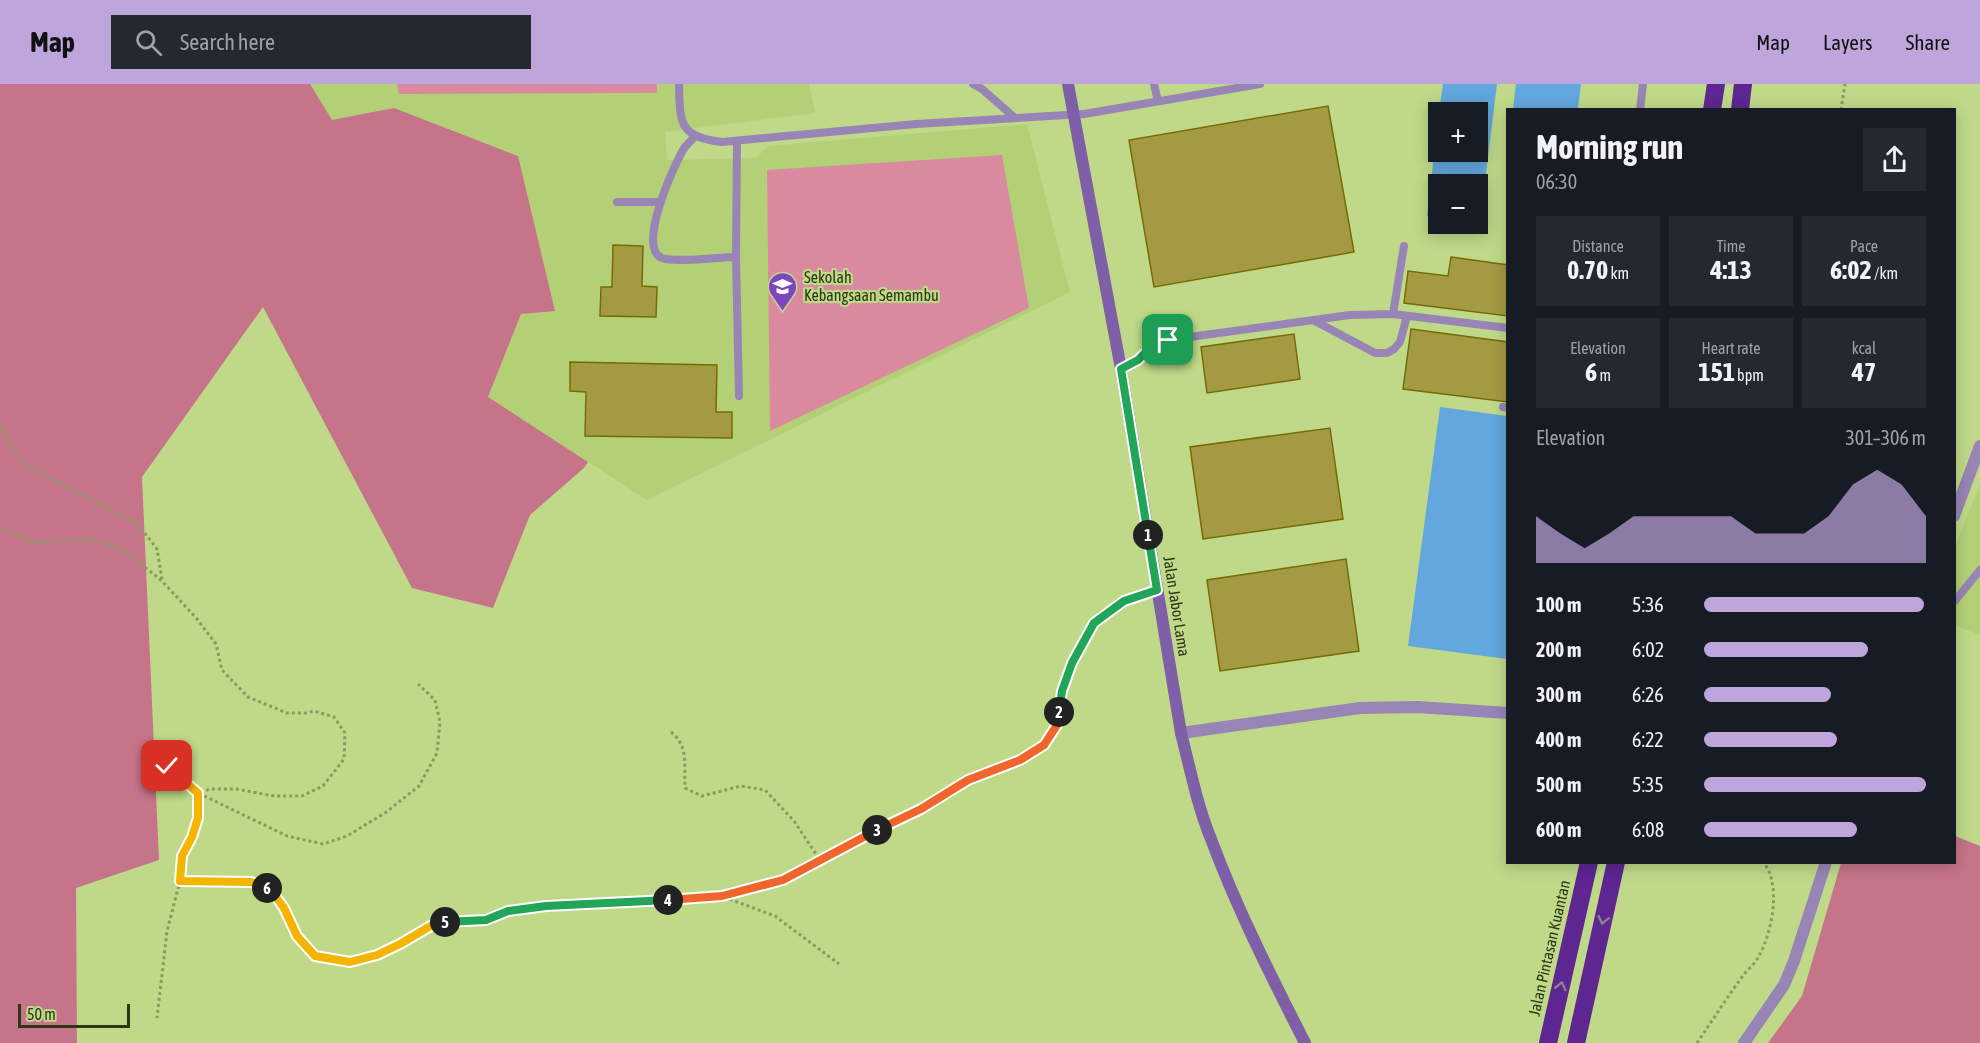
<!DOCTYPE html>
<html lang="en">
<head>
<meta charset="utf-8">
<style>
  body { margin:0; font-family:"Asap Condensed",sans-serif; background:#242831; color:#f1f3f6; height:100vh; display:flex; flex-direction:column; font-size:22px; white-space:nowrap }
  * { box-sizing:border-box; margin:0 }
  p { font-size:20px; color:#9ea1a6 }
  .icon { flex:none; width:33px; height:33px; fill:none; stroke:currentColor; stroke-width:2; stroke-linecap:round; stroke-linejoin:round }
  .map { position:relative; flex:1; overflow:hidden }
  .drawer { position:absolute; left:1506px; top:24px; width:450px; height:756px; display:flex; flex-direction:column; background:#171b24; border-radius:0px; box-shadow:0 3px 15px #0003 }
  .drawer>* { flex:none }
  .tools { position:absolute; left:1428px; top:18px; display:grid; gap:12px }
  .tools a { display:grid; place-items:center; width:60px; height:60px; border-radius:0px; background:#171b24; box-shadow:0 3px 15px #0003; font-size:30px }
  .scale { position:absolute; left:18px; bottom:15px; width:112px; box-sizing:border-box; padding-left:6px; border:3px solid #2c3615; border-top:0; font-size:16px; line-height:21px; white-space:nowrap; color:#2c3615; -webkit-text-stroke:4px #bfd989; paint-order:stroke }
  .pin { position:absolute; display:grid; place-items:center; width:51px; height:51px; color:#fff; margin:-26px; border-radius:12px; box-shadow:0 3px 9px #0006 }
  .km { position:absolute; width:30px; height:30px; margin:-15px; border-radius:50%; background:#222; color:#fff; font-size:16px; line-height:30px; text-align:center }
  .round { display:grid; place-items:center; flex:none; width:63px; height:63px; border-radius:0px; background:#242831 }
  .head { display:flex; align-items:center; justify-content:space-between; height:102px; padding:0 30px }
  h1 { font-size:33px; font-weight:700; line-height:45px }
  .metrics { display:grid; grid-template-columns:repeat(3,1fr); gap:9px; height:102px; padding:6px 30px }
  .metrics div { display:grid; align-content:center; border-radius:0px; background:#242831; text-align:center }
  .metrics b { font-size:26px; font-weight:700 }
  .metrics small { font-size:16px; font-weight:400 }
  .metrics p { font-size:16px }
  .chart { height:168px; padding:12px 30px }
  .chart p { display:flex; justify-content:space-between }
  .chart svg { width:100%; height:108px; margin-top:6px; fill:#bea5dc; opacity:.7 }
  ul { padding:0 30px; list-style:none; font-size:20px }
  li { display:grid; grid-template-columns:96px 72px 1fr; align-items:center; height:45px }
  li i { height:15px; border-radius:8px; background:#bea5dc }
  header { display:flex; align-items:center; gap:36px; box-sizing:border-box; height:84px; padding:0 30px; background:#bea5dc; color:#111 }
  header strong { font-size:28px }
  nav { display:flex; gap:33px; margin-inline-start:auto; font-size:21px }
  .search { width:420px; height:54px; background:#242831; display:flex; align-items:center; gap:15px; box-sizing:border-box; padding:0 21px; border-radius:0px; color:#9ea1a6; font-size:22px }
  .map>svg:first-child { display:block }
  .built { fill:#b4d077 }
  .green { fill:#da8a9e }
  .forest { fill:#c6748a }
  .water { fill:#62a7dd }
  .building { fill:#a49a44; stroke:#766c05; stroke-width:1.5 }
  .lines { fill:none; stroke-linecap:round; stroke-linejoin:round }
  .path { stroke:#879b5d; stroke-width:3; stroke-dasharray:3 3; stroke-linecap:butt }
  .lane { stroke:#9884b5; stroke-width:8 }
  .street { stroke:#9884b5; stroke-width:12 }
  .secondary { stroke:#7f5fa7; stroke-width:12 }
  .highway { stroke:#5d2691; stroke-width:18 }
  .oneway { stroke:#8e808d }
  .split-1-casing { stroke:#fff; stroke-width:12 }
  .split-2-casing { stroke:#fff; stroke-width:12 }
  .split-3-casing { stroke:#fff; stroke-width:12 }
  .split-4-casing { stroke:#fff; stroke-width:12 }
  .split-5-casing { stroke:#fff; stroke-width:12 }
  .split-6-casing { stroke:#fff; stroke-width:12 }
  .split-7-casing { stroke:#fff; stroke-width:12 }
  .split-1 { stroke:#22a559; stroke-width:8 }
  .split-2 { stroke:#22a559; stroke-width:8 }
  .split-3 { stroke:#f0652b; stroke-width:8 }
  .split-4 { stroke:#f0652b; stroke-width:8 }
  .split-5 { stroke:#22a559; stroke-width:8 }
  .split-6 { stroke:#f5b400; stroke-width:8 }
  .split-7 { stroke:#f5b400; stroke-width:8 }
  .labels { text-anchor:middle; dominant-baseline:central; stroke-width:4.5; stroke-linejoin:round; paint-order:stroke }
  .poi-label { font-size:16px; fill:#2c3615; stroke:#bfd989; text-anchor:start }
  .street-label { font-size:16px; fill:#2c3615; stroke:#bfd989 }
</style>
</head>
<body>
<header>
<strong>Map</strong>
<div class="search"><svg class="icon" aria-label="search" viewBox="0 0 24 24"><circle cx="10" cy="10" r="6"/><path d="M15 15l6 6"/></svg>Search here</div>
<nav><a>Map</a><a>Layers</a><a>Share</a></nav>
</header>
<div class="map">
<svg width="1980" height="959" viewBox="0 0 1980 959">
  <rect width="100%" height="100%" fill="#bfd989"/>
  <path class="built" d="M310 0H809L815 29 665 48 667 76 755 74 769 62 1027 40 1070 208 647 416 488 313 521 230 555 226 394 24 332 37Z
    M1980 400V551L1955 541 1954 465Z"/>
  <path class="green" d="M397 0H657V9L399 10Z
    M1002 71 1029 224 770 347 767 86Z"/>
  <path class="forest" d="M0 0H310L332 36 394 24 518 72 555 227 521 230 488 313 588 378 584 384 530 431 493 524 412 504 263 223 142 393 159 776 76 804 77 959H0Z
    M1955 752 1980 762V959H1768L1802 912 1841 779 1954 778Z"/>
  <path class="water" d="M1443 0H1497L1480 138H1478V100H1438V133L1427 132 1438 35V68H1478V28H1439Z
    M1516 0H1581L1578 25H1513Z
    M1440 323 1507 332V575L1408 562Z"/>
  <path class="building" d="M1328 22 1354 168 1154 203 1129 56Z
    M613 161 643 162 642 202 657 203 656 233 600 232 601 203H612Z
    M1451 173 1508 181V232L1404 219 1408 187 1448 192Z
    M1411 245 1508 258V318L1403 305Z
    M1294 250 1300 295 1207 309 1201 263Z
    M570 278 717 281 716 328H732V354L585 352 586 308 570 307Z
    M1330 344 1343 435 1203 455 1190 363Z
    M1346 475 1359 567 1220 587 1207 496Z"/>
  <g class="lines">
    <path class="path" d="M1841 26 1845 0
      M0 341 9 360 27 382 138 440 157 465 162 495
      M0 444 36 459 62 456H95L125 467 162 497 197 535 216 560 222 586 248 613 287 629H307L314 627 334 633 345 649 344 675 323 702 302 712H274L236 705H210L198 709V734L192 753 182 772 180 797 167 847 157 934
      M671 648C689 662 684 683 685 704L702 712 741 702 765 706 794 737 820 776
      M167 682 198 709 287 752 323 760 347 752 385 729 419 702 437 669 440 638 435 616 418 600
      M180 797 251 798 271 806 284 823 297 852 315 872 350 878 377 871 434 840 458 836H486L508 827 545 822 633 819 722 812 783 796 858 755 921 725 968 696 1020 677 1044 661 1057 641 1062 607 1072 579 1094 539 1123 517 1144 510
      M724 813 775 832 839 880
      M1697 959C1712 937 1726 915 1742 893 1747 886 1755 880 1759 872 1772 848 1782 800 1763 778"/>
    <path class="lane" d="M679 0C680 38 678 53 722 58L916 40 1084 30 1260 0
      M973 0 982 5 1014 33
      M1154 0 1158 17
      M1640 26 1643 0
      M695 52C691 57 686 61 683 66 674 82 636 164 662 174 676 179 719 173 736 173
      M737 58 736 173 739 312
      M617 118H661
      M1393 230 1404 162
      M1313 236 1375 269H1387L1394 265 1400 258 1407 232
      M1121 285 1138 276 1149 265 1168 256 1350 231 1393 230 1508 244
      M1503 323 1508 324
      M1954 518 1980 486"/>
    <path class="street" d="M1954 432 1980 362
      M1181 649 1360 624 1417 623 1508 629
      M1744 959 1784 901 1794 877 1826 778"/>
    <path class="secondary" d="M1068 0 1121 285 1181 649C1190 684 1197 721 1211 755 1237 825 1271 892 1305 959"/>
    <path class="highway" d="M1712 26 1716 0
      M1740 26 1743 0
      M1548 959 1589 778
      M1576 959 1616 778"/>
  </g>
  <defs><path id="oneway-chevron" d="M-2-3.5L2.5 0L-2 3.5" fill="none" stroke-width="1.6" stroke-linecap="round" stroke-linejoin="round" transform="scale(1.5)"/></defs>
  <g class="oneway">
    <use href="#oneway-chevron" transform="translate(1603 836) rotate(102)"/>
    <use href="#oneway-chevron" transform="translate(1561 902) rotate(-77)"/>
  </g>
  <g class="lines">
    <defs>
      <path id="split-1" d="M1148 451 1121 285 1138 276 1149 265 1168 256"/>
      <path id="split-2" d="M1059 628 1062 607 1072 579 1094 539 1124 517 1157 506 1148 451"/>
      <path id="split-3" d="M877 746 921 725 968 696 1020 676 1044 661 1057 641 1059 628"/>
      <path id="split-4" d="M668 816 722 812 783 796 877 746"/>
      <path id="split-5" d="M445 838 486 836 508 827 546 822 668 816"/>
      <path id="split-6" d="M267 804 271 806 284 824 297 852 315 872 350 878 377 871 400 860 434 840 445 838"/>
      <path id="split-7" d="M167 682 198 709V734L192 753 182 772 180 797 251 798 267 804"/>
    </defs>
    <use href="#split-1" class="split-1-casing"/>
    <use href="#split-2" class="split-2-casing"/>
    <use href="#split-3" class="split-3-casing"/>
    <use href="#split-4" class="split-4-casing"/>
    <use href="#split-5" class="split-5-casing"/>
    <use href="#split-6" class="split-6-casing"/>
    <use href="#split-7" class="split-7-casing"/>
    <use href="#split-1" class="split-1"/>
    <use href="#split-2" class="split-2"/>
    <use href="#split-3" class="split-3"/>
    <use href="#split-4" class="split-4"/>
    <use href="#split-5" class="split-5"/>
    <use href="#split-6" class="split-6"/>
    <use href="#split-7" class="split-7"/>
  </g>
  <defs>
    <symbol id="school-pin" viewBox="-11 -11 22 30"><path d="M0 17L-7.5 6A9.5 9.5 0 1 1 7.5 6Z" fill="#7f45bc" stroke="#bfd989"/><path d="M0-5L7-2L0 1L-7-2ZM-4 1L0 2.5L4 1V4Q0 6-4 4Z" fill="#fff"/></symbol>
  </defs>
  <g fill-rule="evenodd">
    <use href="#school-pin" x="766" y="186" width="33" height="45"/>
  </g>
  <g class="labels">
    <g class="poi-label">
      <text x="804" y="193">Sekolah<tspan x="804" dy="18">Kebangsaan Semambu</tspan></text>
    </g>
    <g class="street-label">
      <text transform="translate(1177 522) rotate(81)">Jalan Jabor Lama</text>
      <text transform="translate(1549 864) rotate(-77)">Jalan Pintasan Kuantan</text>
    </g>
  </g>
</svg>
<div class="tools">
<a>+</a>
<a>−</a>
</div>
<div class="scale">50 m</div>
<div class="pin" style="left:1168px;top:256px;background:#1e9e55"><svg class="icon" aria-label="arrive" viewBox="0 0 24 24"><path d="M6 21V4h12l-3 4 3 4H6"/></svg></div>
<div class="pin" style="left:167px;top:682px;background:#d93025"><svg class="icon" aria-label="check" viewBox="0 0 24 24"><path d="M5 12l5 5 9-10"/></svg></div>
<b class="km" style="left:1148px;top:451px">1</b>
<b class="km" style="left:1059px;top:628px">2</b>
<b class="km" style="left:877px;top:746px">3</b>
<b class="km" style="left:668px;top:816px">4</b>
<b class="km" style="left:445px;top:838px">5</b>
<b class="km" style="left:267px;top:804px">6</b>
<section class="drawer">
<div class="head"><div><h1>Morning run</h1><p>06:30</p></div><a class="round"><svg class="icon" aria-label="share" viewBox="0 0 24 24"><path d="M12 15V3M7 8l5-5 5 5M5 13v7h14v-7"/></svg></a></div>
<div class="metrics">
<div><p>Distance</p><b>0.70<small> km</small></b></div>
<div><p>Time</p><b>4:13</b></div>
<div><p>Pace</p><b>6:02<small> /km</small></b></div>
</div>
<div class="metrics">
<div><p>Elevation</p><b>6<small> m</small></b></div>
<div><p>Heart rate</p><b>151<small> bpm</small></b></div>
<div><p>kcal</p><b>47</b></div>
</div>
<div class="chart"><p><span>Elevation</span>301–306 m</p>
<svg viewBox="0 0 160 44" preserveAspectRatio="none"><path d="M0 44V25L10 32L20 38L30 32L40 25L50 25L60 25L70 25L80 25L90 32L100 32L110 32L120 25L130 12L140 6L150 12L160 25V44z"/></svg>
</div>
<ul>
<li><b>100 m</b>5:36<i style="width:99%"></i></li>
<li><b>200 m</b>6:02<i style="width:74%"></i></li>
<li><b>300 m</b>6:26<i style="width:57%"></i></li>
<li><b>400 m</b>6:22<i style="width:60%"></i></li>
<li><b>500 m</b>5:35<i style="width:100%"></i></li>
<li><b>600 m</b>6:08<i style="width:69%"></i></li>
</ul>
</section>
</div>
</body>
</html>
